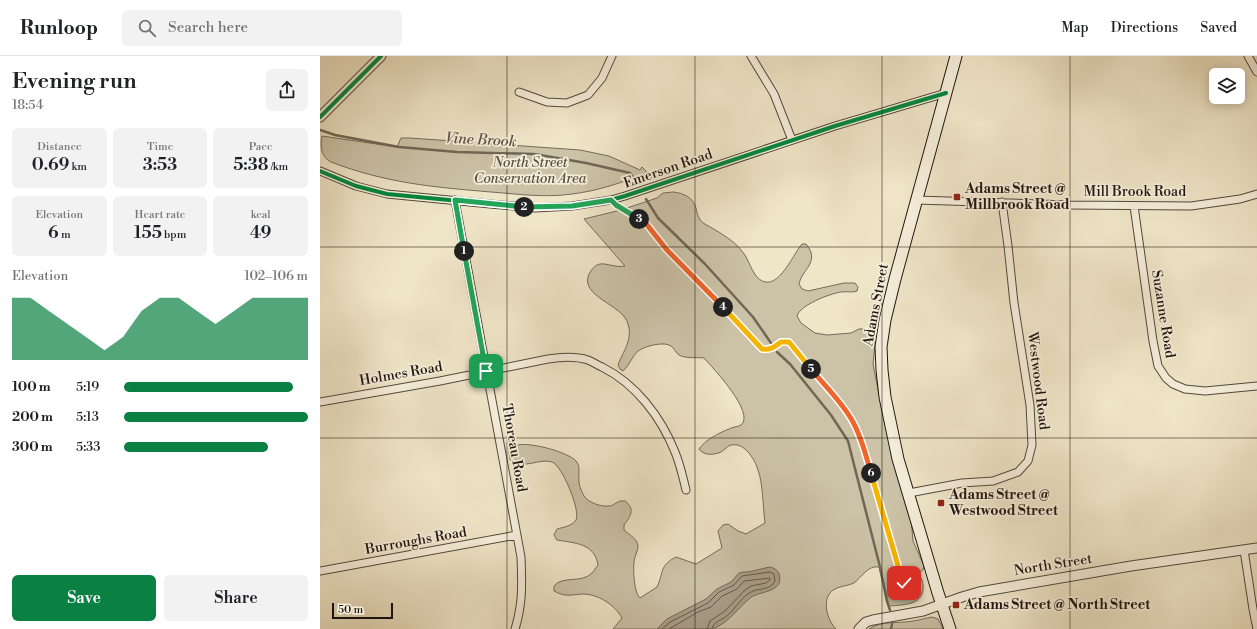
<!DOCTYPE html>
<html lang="en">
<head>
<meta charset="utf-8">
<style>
  body { margin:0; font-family:"Libre Bodoni",serif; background:#f2f2f2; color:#202124; height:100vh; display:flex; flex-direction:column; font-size:15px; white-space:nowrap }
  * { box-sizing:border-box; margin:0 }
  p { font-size:13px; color:#757577 }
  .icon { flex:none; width:22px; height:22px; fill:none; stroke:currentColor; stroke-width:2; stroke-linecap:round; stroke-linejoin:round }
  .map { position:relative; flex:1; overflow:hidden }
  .drawer { display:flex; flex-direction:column; background:#fff; width:320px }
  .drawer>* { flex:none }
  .controls { position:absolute; left:889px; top:12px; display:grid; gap:8px }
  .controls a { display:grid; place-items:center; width:36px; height:36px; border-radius:6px; background:#fff; box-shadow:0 2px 10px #0003; font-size:20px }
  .scale { position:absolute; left:12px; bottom:10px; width:61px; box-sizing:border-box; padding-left:4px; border:2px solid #1e150d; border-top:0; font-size:11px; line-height:14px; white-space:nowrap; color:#1e150d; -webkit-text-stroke:3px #f5eedb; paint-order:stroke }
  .pin { position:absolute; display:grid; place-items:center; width:34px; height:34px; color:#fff; margin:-17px; border-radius:8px; box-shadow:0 2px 6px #0006 }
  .km { position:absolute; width:20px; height:20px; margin:-10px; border-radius:50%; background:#222; color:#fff; font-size:11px; line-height:20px; text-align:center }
  .round { display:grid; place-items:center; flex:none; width:42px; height:42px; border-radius:6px; background:#f2f2f2 }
  .headline { display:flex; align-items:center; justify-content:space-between; height:68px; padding:0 12px }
  h1 { font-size:22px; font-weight:600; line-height:30px }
  .stats { display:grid; grid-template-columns:repeat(3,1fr); gap:6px; height:68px; padding:4px 12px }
  .stats div { display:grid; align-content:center; border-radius:6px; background:#f2f2f2; text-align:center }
  .stats b { font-size:17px; font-weight:600 }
  .stats small { font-size:11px; font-weight:400 }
  .stats p { font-size:11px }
  .chart { height:112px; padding:8px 12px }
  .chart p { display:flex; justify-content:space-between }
  .chart svg { width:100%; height:72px; margin-top:4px; fill:#0b8043; opacity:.7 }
  .cta { display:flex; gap:8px; margin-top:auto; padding:8px 12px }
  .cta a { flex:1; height:46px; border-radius:6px; background:#0b8043; color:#fff; font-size:16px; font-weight:600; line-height:46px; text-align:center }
  .cta a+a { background:#f2f2f2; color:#202124 }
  ul { padding:0 12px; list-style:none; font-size:13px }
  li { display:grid; grid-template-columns:64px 48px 1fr; align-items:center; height:30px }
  li i { height:10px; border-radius:5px; background:#0b8043 }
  header { display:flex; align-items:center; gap:24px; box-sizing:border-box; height:56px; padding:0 20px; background:#fff; border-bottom:1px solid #e0e0e0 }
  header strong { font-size:19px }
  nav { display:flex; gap:22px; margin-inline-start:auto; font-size:14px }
  .search { width:280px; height:36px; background:#f2f2f2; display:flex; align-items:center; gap:10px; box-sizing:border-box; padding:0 14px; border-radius:6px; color:#757577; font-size:15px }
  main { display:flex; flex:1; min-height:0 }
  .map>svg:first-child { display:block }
  .green { fill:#cbc2a7; stroke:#746c5a }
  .water { fill:#a89e88; stroke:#716757 }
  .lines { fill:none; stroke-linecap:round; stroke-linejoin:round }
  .shore { stroke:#635a4a; stroke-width:1 }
  .stream { stroke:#716757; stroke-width:2.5 }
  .minor-casing { stroke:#52493c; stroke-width:9 }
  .tertiary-casing { stroke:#52493c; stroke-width:11 }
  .secondary-casing { stroke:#1e150d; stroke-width:13 }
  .minor { stroke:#f5eedb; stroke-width:7 }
  .tertiary { stroke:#f5eedb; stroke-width:9 }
  .secondary { stroke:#f5eedb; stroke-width:11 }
  .cycleway-casing { stroke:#f5eedb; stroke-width:6 }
  .cycleway { stroke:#00873e; stroke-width:4 }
  .split-1-casing { stroke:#fff; stroke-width:8 }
  .split-2-casing { stroke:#fff; stroke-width:8 }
  .split-3-casing { stroke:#fff; stroke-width:8 }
  .split-4-casing { stroke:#fff; stroke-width:8 }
  .split-5-casing { stroke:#fff; stroke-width:8 }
  .split-6-casing { stroke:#fff; stroke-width:8 }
  .split-7-casing { stroke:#fff; stroke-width:8 }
  .split-1 { stroke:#22a559; stroke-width:5 }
  .split-2 { stroke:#22a559; stroke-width:5 }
  .split-3 { stroke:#22a559; stroke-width:5 }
  .split-4 { stroke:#f0652b; stroke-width:5 }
  .split-5 { stroke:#f5b400; stroke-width:5 }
  .split-6 { stroke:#f0652b; stroke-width:5 }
  .split-7 { stroke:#f5b400; stroke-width:5 }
  .grid { fill:none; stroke:#1e150d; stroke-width:1; stroke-opacity:0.55 }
  .poi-dot { fill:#8f2418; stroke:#f5eedb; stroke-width:1.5 }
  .labels { text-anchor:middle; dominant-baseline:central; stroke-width:3.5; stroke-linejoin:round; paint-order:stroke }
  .park-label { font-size:14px; font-style:italic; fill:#5b5243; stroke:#f5eedb }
  .street-label { font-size:14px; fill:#1e150d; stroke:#f5eedb }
  .poi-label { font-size:14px; font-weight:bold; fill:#1e150d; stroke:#f5eedb; text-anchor:start }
  .water-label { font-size:15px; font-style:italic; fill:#5c5344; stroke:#f5eedb }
</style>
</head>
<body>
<header>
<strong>Runloop</strong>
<div class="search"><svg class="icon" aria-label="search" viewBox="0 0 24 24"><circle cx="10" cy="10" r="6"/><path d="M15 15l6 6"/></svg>Search here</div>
<nav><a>Map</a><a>Directions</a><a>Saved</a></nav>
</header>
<main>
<section class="drawer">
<div class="headline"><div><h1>Evening run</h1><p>18:54</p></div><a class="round"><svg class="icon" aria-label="share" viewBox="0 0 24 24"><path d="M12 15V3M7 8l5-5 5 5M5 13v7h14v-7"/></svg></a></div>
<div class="stats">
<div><p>Distance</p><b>0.69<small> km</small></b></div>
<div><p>Time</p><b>3:53</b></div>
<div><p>Pace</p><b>5:38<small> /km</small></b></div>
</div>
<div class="stats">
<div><p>Elevation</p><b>6<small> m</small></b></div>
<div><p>Heart rate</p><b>155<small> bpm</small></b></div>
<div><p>kcal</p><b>49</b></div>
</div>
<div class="chart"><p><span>Elevation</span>102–106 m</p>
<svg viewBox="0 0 160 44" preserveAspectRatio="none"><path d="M0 44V6L10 6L20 14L30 22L40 30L50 38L60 30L70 14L80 6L90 6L100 14L110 22L120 14L130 6L140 6L150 6L160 6V44z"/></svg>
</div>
<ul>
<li><b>100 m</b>5:19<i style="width:92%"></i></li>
<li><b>200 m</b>5:13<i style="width:100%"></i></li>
<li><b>300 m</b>5:33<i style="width:78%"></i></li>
</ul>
<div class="cta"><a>Save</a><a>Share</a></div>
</section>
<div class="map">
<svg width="937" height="573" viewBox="0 0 937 573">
  <rect width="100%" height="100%" fill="#efe5c7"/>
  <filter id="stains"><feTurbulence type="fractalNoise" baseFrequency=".005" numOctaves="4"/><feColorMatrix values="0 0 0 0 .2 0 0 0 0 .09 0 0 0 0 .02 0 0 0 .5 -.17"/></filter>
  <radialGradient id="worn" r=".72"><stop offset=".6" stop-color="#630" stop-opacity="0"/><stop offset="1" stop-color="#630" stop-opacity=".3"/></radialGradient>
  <path class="green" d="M2 80 77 91 81 82H90L260 94 289 100 320 114 322 111 328 117C303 126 278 135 252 138 225 142 198 138 171 136 112 131 66 127 11 106 1 101 0 90 2 80Z
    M353 136C363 137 373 141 376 152 377 157 378 162 382 166 384 168 389 170 392 172 402 178 414 185 421 194 428 201 430 212 436 220 456 242 472 199 482 188H486C501 206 482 213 479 228L482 233 488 235 524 227H535L538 231 537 235C532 237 527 235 521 236 509 238 480 249 477 260L481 267 495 277 507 279 531 277 539 273H544L551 278 554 284 555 289 553 308 563 359 576 415 586 440 591 463 593 485 604 510 603 514 599 517C601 522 604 528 603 533 602 550 580 549 568 550L559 511C548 509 542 521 534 527 528 530 519 530 513 534 501 543 507 564 516 573H293L302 562C294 548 278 538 262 538 250 539 245 541 234 535V530C243 519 261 528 272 517 274 515 276 511 278 509 275 487 254 487 237 484L234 479 237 473C244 471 252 470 256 464 261 455 242 409 232 406 217 402 206 414 190 404L189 396C191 393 193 390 198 389 210 386 248 396 256 405 261 410 258 419 259 426 259 430 262 436 264 440 269 447 281 451 289 450 294 450 298 444 303 445 306 445 306 445 308 448 315 455 309 462 304 469V474C309 479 317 482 318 490 318 495 314 501 314 506 313 514 314 537 320 542L337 531C344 516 339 510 356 501L376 508 402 492 398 475 403 469 408 468 418 475 426 478 445 467C443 452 443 427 438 414 435 404 425 386 411 389 407 390 405 394 401 396 394 399 384 400 379 393 385 384 399 377 409 373 412 371 418 371 421 369 436 357 392 311 384 302 376 301 366 303 359 299 356 297 354 292 351 290 344 285 325 290 318 295 312 300 310 309 303 315L300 313 298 309C303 295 313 284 308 268 303 248 259 241 269 218 272 213 275 209 280 208 288 207 295 212 305 210L264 163 301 154 337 142 343 137Z
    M612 561 618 563 623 573H549C562 564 578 568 593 565 600 564 606 562 612 561Z"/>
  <path class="water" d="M450 511C454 512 458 514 459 518 465 537 438 535 430 542 417 553 410 565 395 572 389 573 347 573 337 573L347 563 386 543 397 533 411 526 419 517 423 516H428Z"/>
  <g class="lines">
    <path class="shore" d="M342 573 350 566 388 547 399 536 414 529 422 520 450 516 454 518 455 525C450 534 442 532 433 535 423 539 416 552 408 559 403 564 393 565 392 573
      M349 573 378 556 391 551 402 540 417 533 424 525 450 522V524L446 527 431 530 424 535 405 555 390 565 387 573"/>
    <path class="stream" d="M0 74 15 79 79 91 137 96 214 98 266 107 310 117 316 126
      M326 143 338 162 385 208 433 261 451 287
      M457 296 470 308 511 359 528 385 560 511 567 545 570 554
      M571 573 572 568"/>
    <defs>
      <path id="minor" d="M431 0 454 38 472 84
        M928 0 937 16
        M199 36 227 46 247 47 268 39 282 22 292 0
        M0 115 36 130 67 138 170 148 215 152 252 150 291 144 305 140 515 70 626 37
        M135 144 201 501C202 528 203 547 195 573
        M597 144 749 149 871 150 920 143 937 138
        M814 150 833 285 838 310 846 322 853 328 865 333 885 335 937 330
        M0 346 120 325 228 303C241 301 255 300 268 304 273 306 277 309 282 311 316 328 341 361 355 396 360 408 363 421 366 434
        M589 437 642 427 673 425 698 416 708 405 712 389 710 349 694 247 688 190 682 146
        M924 494 933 553 937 573
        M0 515 197 479"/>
      <path id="tertiary" d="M0 61 61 0
        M539 573 546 566 553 564 603 555 642 541 659 536 811 510 937 492"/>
      <path id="secondary" d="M630 573 618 537 578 403 565 341 562 314 561 291 565 264 575 223 636 0"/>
    </defs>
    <use href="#minor" class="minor-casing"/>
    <use href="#tertiary" class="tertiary-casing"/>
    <use href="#secondary" class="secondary-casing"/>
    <use href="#minor" class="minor"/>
    <use href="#tertiary" class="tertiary"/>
    <use href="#secondary" class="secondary"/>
    <defs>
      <path id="cycleway" d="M0 61 61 0
        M0 115 36 130 67 138 170 148 215 152 252 150 291 144 305 140 515 70 626 37
        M291 144 296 149 324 165 347 194 384 230 442 293C451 294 454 291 461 286H469C493 315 524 345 539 379L582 523 584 527 595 537"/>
    </defs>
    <use href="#cycleway" class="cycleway-casing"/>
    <use href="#cycleway" class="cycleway"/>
  </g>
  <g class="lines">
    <defs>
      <path id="split-1" d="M144 195 166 315"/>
      <path id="split-2" d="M144 195 135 144 204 151"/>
      <path id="split-3" d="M204 151 252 150 291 144 296 149 319 163"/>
      <path id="split-4" d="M319 163 324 165 347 194 403 251"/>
      <path id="split-5" d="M403 251 442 293C451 294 454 291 461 286H469L491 313"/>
      <path id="split-6" d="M491 313C505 330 523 347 533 366 542 382 546 400 551 417"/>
      <path id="split-7" d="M551 417 581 520 584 527"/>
    </defs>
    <use href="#split-1" class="split-1-casing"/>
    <use href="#split-2" class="split-2-casing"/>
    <use href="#split-3" class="split-3-casing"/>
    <use href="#split-4" class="split-4-casing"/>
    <use href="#split-5" class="split-5-casing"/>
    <use href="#split-6" class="split-6-casing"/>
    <use href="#split-7" class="split-7-casing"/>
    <use href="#split-1" class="split-1"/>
    <use href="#split-2" class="split-2"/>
    <use href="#split-3" class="split-3"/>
    <use href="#split-4" class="split-4"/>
    <use href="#split-5" class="split-5"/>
    <use href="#split-6" class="split-6"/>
    <use href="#split-7" class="split-7"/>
  </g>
  <path class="grid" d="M187 0V573M375 0V573M562 0V573M750 0V573M0 191H937M0 382H937"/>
  <g class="poi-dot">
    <rect x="633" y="137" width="8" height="8" rx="2"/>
    <rect x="617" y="443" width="8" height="8" rx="2"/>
    <rect x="632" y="545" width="8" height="8" rx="2"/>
  </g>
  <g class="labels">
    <g class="park-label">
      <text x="210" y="107">North Street<tspan x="210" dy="16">Conservation Area</tspan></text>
    </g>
    <g class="street-label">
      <text transform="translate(348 113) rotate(-19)">Emerson Road</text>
      <text x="815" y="136">Mill Brook Road</text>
      <text transform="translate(556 249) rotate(-79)">Adams Street</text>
      <text transform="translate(843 258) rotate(81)">Suzanne Road</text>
      <text transform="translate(81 318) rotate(-10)">Holmes Road</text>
      <text transform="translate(718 325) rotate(83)">Westwood Road</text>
      <text transform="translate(194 392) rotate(80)">Thoreau Road</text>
      <text transform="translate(96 485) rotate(-10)">Burroughs Road</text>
      <text transform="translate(733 509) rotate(-9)">North Street</text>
    </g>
    <g class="poi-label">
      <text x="645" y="133">Adams Street @<tspan x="645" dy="16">Millbrook Road</tspan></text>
      <text x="629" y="439">Adams Street @<tspan x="629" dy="16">Westwood Street</tspan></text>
      <text x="644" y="549">Adams Street @ North Street</text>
    </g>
    <g class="water-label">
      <text transform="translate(161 84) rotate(3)">Vine Brook</text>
    </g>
  </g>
  <rect width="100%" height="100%" filter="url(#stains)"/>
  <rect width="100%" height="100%" fill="url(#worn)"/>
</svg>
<div class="controls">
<a><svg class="icon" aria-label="layers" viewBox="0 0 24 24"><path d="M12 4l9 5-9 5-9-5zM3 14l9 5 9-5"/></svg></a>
</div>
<div class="scale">50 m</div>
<div class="pin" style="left:166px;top:315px;background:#1e9e55"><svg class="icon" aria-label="arrive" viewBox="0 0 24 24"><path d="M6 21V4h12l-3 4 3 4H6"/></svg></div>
<div class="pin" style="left:584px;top:527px;background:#d93025"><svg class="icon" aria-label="check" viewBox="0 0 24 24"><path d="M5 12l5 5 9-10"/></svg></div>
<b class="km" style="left:144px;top:195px">1</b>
<b class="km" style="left:204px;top:151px">2</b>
<b class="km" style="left:319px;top:163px">3</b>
<b class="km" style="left:403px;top:251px">4</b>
<b class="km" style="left:491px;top:313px">5</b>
<b class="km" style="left:551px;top:417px">6</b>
</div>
</main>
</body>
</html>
